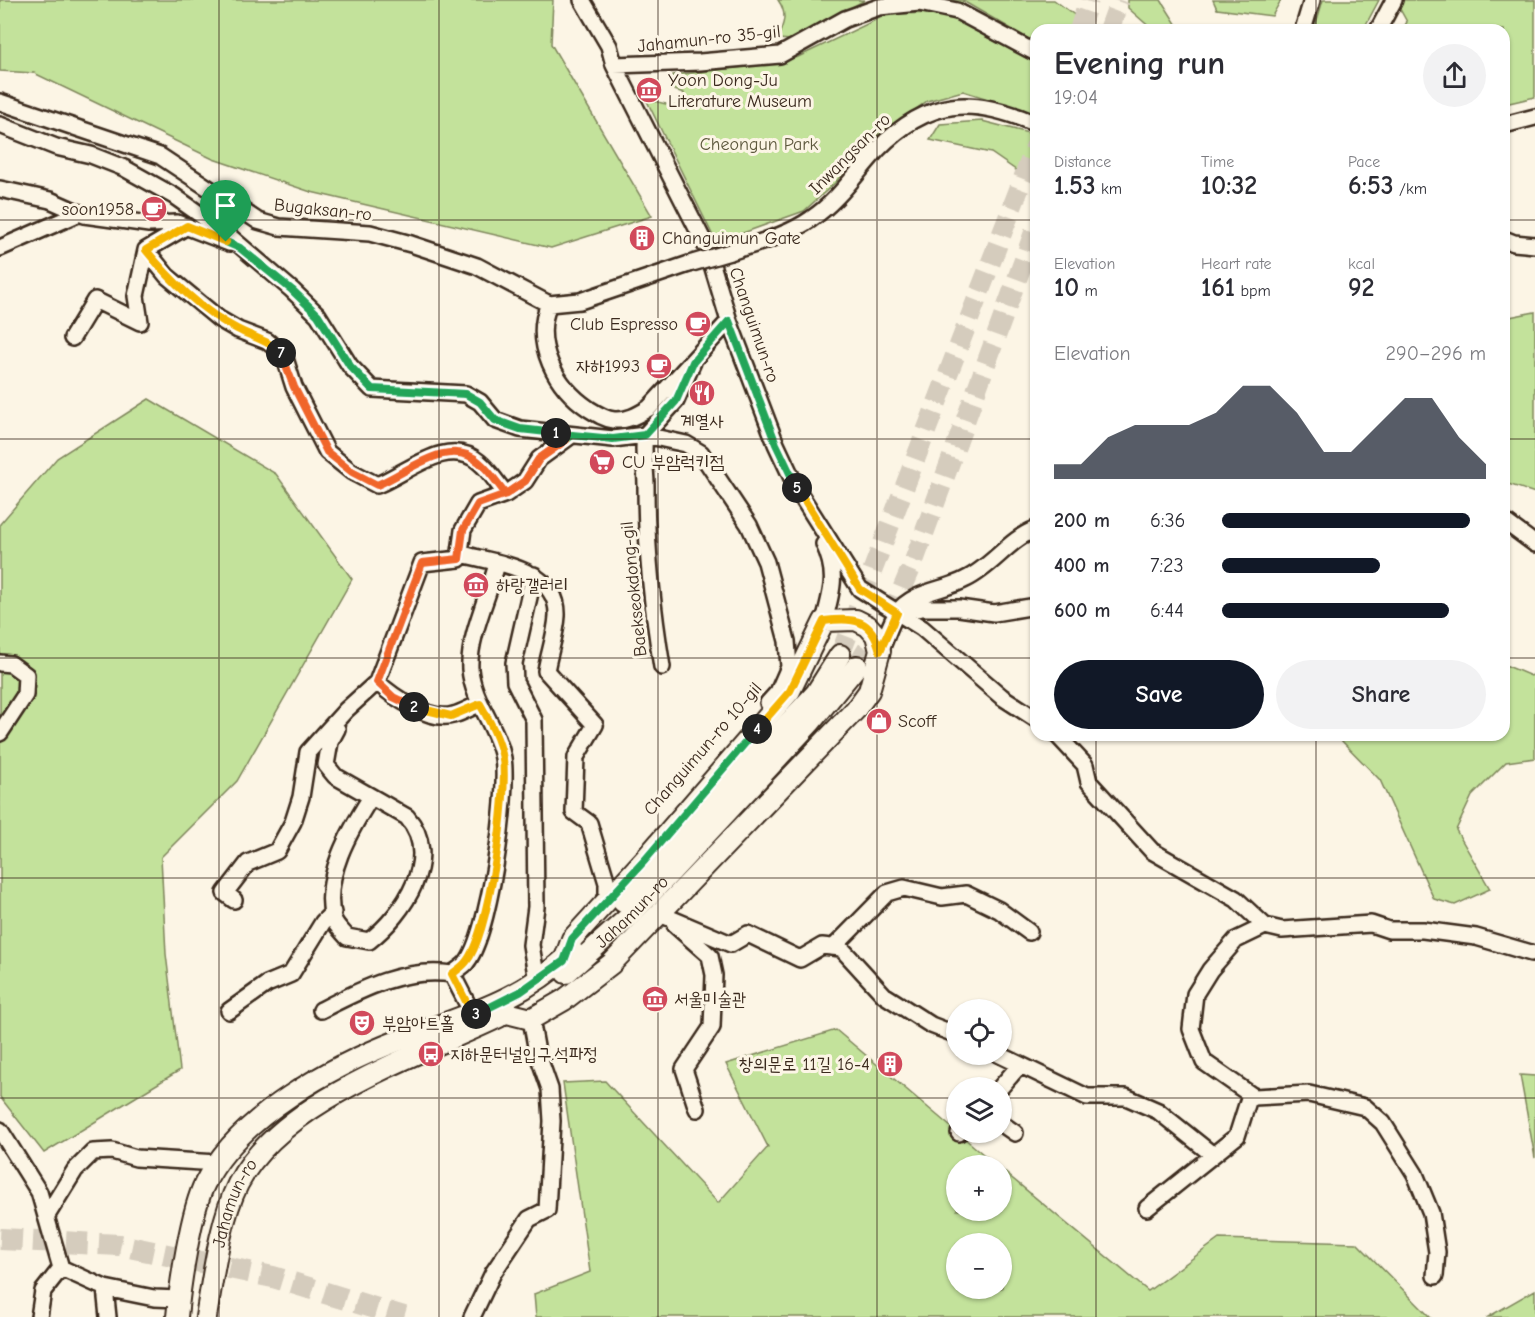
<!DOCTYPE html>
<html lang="en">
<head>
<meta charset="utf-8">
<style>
  body { margin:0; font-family:"Comic Neue","Poor Story",sans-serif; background:#f2f2f3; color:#2b2b33; height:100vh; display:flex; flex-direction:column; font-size:22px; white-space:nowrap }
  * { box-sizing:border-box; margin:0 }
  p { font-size:20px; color:#7c7c81 }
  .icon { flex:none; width:33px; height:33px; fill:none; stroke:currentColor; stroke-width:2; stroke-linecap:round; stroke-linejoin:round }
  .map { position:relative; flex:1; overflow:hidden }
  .drawer { position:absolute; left:1030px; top:24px; width:480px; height:717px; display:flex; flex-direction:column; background:#fff; border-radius:18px; box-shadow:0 2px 4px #0004 }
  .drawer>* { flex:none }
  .controls { position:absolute; left:946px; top:999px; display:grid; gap:12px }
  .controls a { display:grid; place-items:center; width:66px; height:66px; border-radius:50%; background:#fff; box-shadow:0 2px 4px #0004; font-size:30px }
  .pin { position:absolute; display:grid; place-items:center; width:51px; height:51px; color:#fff; margin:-62px -26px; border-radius:50% 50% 50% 0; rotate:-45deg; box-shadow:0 0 6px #0007 }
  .pin .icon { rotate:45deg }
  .km { position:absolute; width:30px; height:30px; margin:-15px; border-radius:50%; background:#222; color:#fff; font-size:16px; line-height:30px; text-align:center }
  .round { display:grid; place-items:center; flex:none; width:63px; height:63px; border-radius:32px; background:#f2f2f3 }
  .head { display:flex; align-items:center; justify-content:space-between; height:102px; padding:0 24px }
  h1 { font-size:33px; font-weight:600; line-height:45px }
  .figures { display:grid; grid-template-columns:repeat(3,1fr); gap:9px; height:102px; padding:6px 24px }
  .figures div { display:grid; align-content:center }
  .figures b { font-size:26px; font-weight:600 }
  .figures small { font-size:16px; font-weight:400 }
  .figures p { font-size:16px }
  .chart { height:168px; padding:12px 24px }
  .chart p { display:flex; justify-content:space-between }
  .chart svg { width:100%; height:108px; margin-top:6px; fill:#111827; opacity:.7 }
  .action { display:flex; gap:12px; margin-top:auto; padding:12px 24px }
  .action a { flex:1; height:69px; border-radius:36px; background:#111827; color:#fff; font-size:24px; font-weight:600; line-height:69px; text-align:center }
  .action a+a { background:#f2f2f3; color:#2b2b33 }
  ul { padding:0 24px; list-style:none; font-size:20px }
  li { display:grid; grid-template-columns:96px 72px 1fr; align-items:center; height:45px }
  li i { height:15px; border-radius:8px; background:#111827 }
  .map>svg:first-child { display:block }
  .green { fill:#c3e29b; stroke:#7f865c; stroke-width:1.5; fill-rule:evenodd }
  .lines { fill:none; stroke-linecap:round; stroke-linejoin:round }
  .major-tunnel { stroke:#d5ccbd; stroke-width:20; stroke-dasharray:20 10; stroke-linecap:butt }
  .highway-tunnel { stroke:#d5ccbd; stroke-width:22; stroke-dasharray:22 11; stroke-linecap:butt }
  .minor-casing { stroke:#3b2a1e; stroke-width:20 }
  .major-casing { stroke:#3b2a1e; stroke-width:24 }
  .minor { stroke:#fcf5e5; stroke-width:15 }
  .major { stroke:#fcf5e5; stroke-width:20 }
  .minor-bridge-casing { stroke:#3b2a1e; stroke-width:20; stroke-linecap:butt }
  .minor-bridge { stroke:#fcf5e5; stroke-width:15 }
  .split-1-casing { stroke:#fff; stroke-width:12 }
  .split-2-casing { stroke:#fff; stroke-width:12 }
  .split-3-casing { stroke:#fff; stroke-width:12 }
  .split-4-casing { stroke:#fff; stroke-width:12 }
  .split-5-casing { stroke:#fff; stroke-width:12 }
  .split-6-casing { stroke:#fff; stroke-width:12 }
  .split-7-casing { stroke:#fff; stroke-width:12 }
  .split-8-casing { stroke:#fff; stroke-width:12 }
  .split-1 { stroke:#22a559; stroke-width:8 }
  .split-2 { stroke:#f0652b; stroke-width:8 }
  .split-3 { stroke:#f5b400; stroke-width:8 }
  .split-4 { stroke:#22a559; stroke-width:8 }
  .split-5 { stroke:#f5b400; stroke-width:8 }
  .split-6 { stroke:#22a559; stroke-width:8 }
  .split-7 { stroke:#f0652b; stroke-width:8 }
  .split-8 { stroke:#f5b400; stroke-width:8 }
  .grid { fill:none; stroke:#3b2a1e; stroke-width:1.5; stroke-opacity:0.55 }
  .labels { text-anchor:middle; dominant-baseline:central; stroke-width:6; stroke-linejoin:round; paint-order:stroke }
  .street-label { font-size:18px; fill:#3b2a1e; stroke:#fcf5e5 }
  .poi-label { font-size:18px; fill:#3b2a1e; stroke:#fcf5e5; text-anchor:start }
  .park-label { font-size:18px; fill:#5d583d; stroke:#fcf5e5 }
</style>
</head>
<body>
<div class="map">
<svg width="1535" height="1317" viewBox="0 0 1535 1317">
  <rect width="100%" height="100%" fill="#fcf5e5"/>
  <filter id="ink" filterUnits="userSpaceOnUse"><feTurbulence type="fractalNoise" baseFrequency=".0167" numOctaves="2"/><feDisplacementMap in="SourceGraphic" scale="12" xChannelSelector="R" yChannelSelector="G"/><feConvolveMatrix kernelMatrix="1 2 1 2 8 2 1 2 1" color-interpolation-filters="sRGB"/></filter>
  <g filter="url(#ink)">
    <path class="green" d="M0 0H553L551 44 652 216 551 248 311 192 213 159 34 73 0 71Z
      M778 0H865L792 40 777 39C784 24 788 14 778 0Z
      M948 0H1054L1095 30H1036V43L963 1 951 18 1036 63V114L963 91 927 101 860 151 836 182 804 211 729 238 715 240 646 99 682 108 684 93 671 89 673 75 762 65 798 57 888 14 941 13Z
      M1128 0H1161L1180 30H1153L1128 8Z
      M1213 0H1281L1272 16 1217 9Z
      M1323 0H1379L1363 30H1314Z
      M1395 0H1535V97L1505 104 1504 30H1402L1407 22Z
      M982 121 1036 135V184L991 153 930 140 940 124Z
      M1535 312V493L1505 483 1504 318Z
      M149 399 276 474 352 579 237 781 161 857 166 954 180 1070 44 1153 0 1097V524L57 458Z
      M1505 665 1531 676 1535 673V758L1506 762 1472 796 1456 830 1490 889 1455 905 1434 899 1380 780 1336 735H1504Z
      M836 1030 996 1165 957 1166V1210H1002V1170L1148 1291 1219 1239 1357 1243 1430 1317H536L534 1294 590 1272 563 1083 605 1081 718 1203 768 1147 726 1064ZM957 1244H1002V1288H957Z
      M1520 1075 1535 1076V1158Z
      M1535 1290V1317H1488Z"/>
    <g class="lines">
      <path class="major-tunnel" d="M1079 30 1089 0
        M1109 30 1120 0
        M840 655 1036 145
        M857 666 898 599 914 561 1036 227"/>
      <path class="highway-tunnel" d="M0 1239 120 1245 273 1277 404 1317"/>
      <defs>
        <path id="minor" d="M582 0 609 46 614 65 707 248 729 321 776 444 798 491 860 589 922 628 1002 697 1036 719
          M1303 30 1312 0
          M1378 30 1394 0
          M614 65 700 62 780 55 845 19 879 7 919 3 957 11 1036 53
          M0 102 160 156 258 221 279 227 370 233 411 244 477 266 549 304 580 301 689 264
          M0 125 56 147 91 155 124 168 174 196 222 230 292 290 318 315 350 366 372 389 466 394 480 402 495 420 520 429 613 439 645 435 676 401 693 362
          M1504 125 1535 117
          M0 189 50 200 84 215 149 224 177 223 229 243
          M1504 239 1514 243 1535 245
          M0 248 80 213
          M146 250 167 276 219 319 238 330 267 341 284 355 294 387 327 452 352 472 377 485C406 474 448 435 479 462 489 470 497 483 506 494
          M730 252C757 243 787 236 811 219 838 201 856 173 878 149 928 98 972 96 1036 124
          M549 304C532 344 556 387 589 409 597 414 605 419 614 420 627 421 638 415 649 408L729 321
          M72 338 95 300 140 322 136 296 146 250 187 226
          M1504 521 1535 544
          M462 554C496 563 559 569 557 616 556 634 549 653 546 671L595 725 576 757 574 812 589 823 607 883V900
          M534 575 514 663 515 682 534 720 536 907 531 945 537 981
          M897 613 922 608H959L994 613 1036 606
          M824 621C832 591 838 574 824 544
          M880 651C886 639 890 623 897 613 912 591 944 591 966 579 993 566 1009 539 1036 529
          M0 663 11 664 26 675 25 695 0 733
          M662 667C652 606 646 548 646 486 646 468 642 453 645 435L686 444 701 453 749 525 766 562 787 641 789 667 778 692 768 703
          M377 682C393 697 430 722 453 715 462 713 471 707 480 704
          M337 729 330 742 326 765 335 776 407 817C442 857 404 914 369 941L347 937C343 932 335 925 333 918 322 878 350 830 371 797
          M1057 735 1085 765 1089 782 1152 851 1236 899 1265 926 1282 930 1371 924 1389 930H1423L1476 937 1531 953
          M234 900 225 893 248 863 277 851 293 822 301 797 308 752 346 710 377 682 422 563 459 559 463 530 478 504 506 494 525 481 539 459 572 435
          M660 914 731 944 748 934 800 959 822 946 841 948 884 995 931 1025 957 1035
          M675 925 710 956 714 975 712 1027 684 1069 697 1109
          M1265 926 1236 940 1210 970 1195 994 1191 1029 1204 1062 1254 1097 1309 1094 1365 1107 1383 1123 1415 1174 1431 1213 1437 1252 1435 1276
          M834 947 887 893 904 888 942 897 966 894 999 910 1029 932
          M452 974C456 971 462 967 466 963 489 936 509 794 503 758 497 726 473 702 470 669 468 638 489 595 497 564
          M321 1010C362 989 404 967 452 974L473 1015
          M229 1011 267 984 291 974 323 922 333 912
          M998 1054 1087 1097H1126L1158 1111 1213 1155
          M1000 1088 1019 1066
          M1002 1124 1015 1133
          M0 1130 39 1192 61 1268 43 1291 39 1317
          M959 1133 960 1132
          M1147 1208 1237 1136 1250 1095
          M46 1217 75 1170 93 1152 112 1151 136 1158 217 1163
          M61 1268 105 1288 108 1317
          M105 1288 154 1298 179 1299
          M472 1317 493 1273 529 1219 547 1210 552 1121 550 1089 537 1052 531 1019"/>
        <g id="major">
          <path d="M623 902 816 693 840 655"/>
          <path id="s1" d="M566 973 630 916 811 722 857 666"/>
          <path d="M507 1013 531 1019 564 1000 611 964 856 709 869 691 880 651 876 635 868 626 856 620 824 621 790 691 645 859 572 939 564 961"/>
          <path d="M177 1317C180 1285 191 1210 205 1183 239 1116 332 1066 400 1040 469 1013 515 1004 573 952"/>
          <path id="s2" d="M206 1317C213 1277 220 1220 238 1184 281 1100 418 1056 499 1017"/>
        </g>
      </defs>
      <use href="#minor" class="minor-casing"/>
      <use href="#major" class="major-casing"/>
      <use href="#minor" class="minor"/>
      <use href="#major" class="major"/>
      <defs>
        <path id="minor-bridge" d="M689 264 730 252"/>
      </defs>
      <use href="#minor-bridge" class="minor-bridge-casing"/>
      <use href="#minor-bridge" class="minor-bridge"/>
    </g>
  </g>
  <g class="lines" filter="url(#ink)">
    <defs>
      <path id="split-1" d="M226 242 240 248 292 290 318 315 350 366 372 389 466 394 480 402 495 420 520 429 556 433"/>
      <path id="split-2" d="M414 707 393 697 377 682 422 563 459 559 463 530 478 504 506 494 525 481 539 459 572 435 556 433"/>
      <path id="split-3" d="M414 707 451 716 480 704C489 720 500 740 503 759 508 797 489 934 466 962 462 967 456 971 452 974L473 1015 476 1014"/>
      <path id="split-4" d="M476 1014 520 992 564 961 572 939 645 860 757 729"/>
      <path id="split-5" d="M757 729 790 691 824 621C854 617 872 619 880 651L897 613 860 589 797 488"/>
      <path id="split-6" d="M566 440 572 435 613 439 645 435 676 401 693 362 729 321 776 444 797 488"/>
      <path id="split-7" d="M281 353 294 387 327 452 352 472 377 485C406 474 448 435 479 462 489 470 497 483 506 494L525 481 539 459 566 440"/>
      <path id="split-8" d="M226 242 187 226 146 250C169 279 203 312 237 329 254 338 266 339 281 353"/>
    </defs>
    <use href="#split-1" class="split-1-casing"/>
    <use href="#split-2" class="split-2-casing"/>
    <use href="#split-3" class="split-3-casing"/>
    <use href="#split-4" class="split-4-casing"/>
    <use href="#split-5" class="split-5-casing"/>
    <use href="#split-6" class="split-6-casing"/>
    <use href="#split-7" class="split-7-casing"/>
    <use href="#split-8" class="split-8-casing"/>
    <use href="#split-1" class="split-1"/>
    <use href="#split-2" class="split-2"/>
    <use href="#split-3" class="split-3"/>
    <use href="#split-4" class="split-4"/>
    <use href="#split-5" class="split-5"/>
    <use href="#split-6" class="split-6"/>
    <use href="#split-7" class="split-7"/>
    <use href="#split-8" class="split-8"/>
  </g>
  <path class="grid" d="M219 0V1317M439 0V1317M658 0V1317M877 0V1317M1096 0V30M1316 0V30M0 220H1036M1504 220H1535M0 439H1036M1504 439H1535M0 658H1036M1504 658H1535M1096 735V1317M1316 735V1317M0 878H1535M0 1098H957M1002 1098H1535"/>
  <defs>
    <symbol id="museum-disc" viewBox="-11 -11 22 22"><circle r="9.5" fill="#d1495b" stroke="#fcf5e5"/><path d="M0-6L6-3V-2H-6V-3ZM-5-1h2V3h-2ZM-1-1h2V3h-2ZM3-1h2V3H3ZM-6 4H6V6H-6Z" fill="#fff"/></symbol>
    <symbol id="cafe-disc" viewBox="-11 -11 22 22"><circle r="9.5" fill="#d1495b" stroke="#fcf5e5"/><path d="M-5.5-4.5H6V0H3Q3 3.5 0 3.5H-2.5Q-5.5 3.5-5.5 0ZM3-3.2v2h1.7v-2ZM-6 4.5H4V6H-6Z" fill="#fff"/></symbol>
    <symbol id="building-disc" viewBox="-11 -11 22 22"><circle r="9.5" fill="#d1495b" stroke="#fcf5e5"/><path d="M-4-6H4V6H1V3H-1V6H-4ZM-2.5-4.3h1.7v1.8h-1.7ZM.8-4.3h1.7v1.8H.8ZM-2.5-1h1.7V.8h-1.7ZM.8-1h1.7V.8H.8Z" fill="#fff"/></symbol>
    <symbol id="restaurant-disc" viewBox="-11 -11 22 22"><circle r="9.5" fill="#d1495b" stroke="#fcf5e5"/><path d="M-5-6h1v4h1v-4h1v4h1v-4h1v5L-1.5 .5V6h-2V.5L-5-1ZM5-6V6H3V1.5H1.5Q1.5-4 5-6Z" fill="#fff"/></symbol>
    <symbol id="supermarket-disc" viewBox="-11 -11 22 22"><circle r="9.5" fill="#d1495b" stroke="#fcf5e5"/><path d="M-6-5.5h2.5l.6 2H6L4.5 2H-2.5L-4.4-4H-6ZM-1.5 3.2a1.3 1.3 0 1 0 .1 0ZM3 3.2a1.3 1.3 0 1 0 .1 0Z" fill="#fff"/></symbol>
    <symbol id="shop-disc" viewBox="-11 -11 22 22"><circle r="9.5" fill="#d1495b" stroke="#fcf5e5"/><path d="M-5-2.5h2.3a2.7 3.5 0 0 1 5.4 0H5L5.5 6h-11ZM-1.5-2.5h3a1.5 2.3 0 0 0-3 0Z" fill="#fff"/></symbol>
    <symbol id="theatre-disc" viewBox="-11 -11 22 22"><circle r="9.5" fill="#d1495b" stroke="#fcf5e5"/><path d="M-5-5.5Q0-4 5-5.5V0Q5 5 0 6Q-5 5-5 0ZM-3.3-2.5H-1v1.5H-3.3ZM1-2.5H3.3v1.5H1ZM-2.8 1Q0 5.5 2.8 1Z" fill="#fff"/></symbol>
    <symbol id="bus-disc" viewBox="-11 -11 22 22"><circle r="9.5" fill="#d1495b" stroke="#fcf5e5"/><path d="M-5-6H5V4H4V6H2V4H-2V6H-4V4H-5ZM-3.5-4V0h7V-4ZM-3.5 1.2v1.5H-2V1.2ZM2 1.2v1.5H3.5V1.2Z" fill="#fff"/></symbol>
  </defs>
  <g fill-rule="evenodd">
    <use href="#museum-disc" x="634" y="75" width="30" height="30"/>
    <use href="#cafe-disc" x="139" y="194" width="30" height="30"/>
    <use href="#building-disc" x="627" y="223" width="30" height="30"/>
    <use href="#cafe-disc" x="683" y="309" width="30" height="30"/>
    <use href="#cafe-disc" x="644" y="351" width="30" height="30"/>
    <use href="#restaurant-disc" x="687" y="378" width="30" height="30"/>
    <use href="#supermarket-disc" x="587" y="447" width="30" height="30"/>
    <use href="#museum-disc" x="461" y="570" width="30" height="30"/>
    <use href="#shop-disc" x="864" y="706" width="30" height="30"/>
    <use href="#museum-disc" x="640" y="984" width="30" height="30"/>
    <use href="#theatre-disc" x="347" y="1008" width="30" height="30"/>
    <use href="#bus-disc" x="416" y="1039" width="30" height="30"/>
    <use href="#building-disc" x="875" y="1049" width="30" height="30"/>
  </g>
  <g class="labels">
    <g class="street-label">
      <text transform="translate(709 39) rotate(-6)">Jahamun-ro 35-gil</text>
      <text transform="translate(850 154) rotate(-45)">Inwangsan-ro</text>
      <text transform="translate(323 210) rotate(6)">Bugaksan-ro</text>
      <text transform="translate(754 325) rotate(71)">Changuimun-ro</text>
      <text transform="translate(634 589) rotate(-96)">Baekseokdong-gil</text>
      <text transform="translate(703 749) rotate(-49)">Changuimun-ro 10-gil</text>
      <text stroke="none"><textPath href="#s1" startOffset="90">Jahamun-ro</textPath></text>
      <text stroke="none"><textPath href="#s2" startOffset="118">Jahamun-ro</textPath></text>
    </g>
    <g class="poi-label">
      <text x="668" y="80">Yoon Dong-Ju<tspan x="668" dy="21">Literature Museum</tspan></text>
      <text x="134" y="209" text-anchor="end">soon1958</text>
      <text x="662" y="238">Changuimun Gate</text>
      <text x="678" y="324" text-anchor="end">Club Espresso</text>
      <text x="640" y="366" text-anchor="end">자하1993</text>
      <text x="702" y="421" text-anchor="middle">계열사</text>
      <text x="622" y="462">CU 부암럭키점</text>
      <text x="496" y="585">하랑갤러리</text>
      <text x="898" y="721">Scoff</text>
      <text x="674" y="999">서울미술관</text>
      <text x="382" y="1023">부암아트홀</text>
      <text x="450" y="1054">지하문터널입구.석파정</text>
      <text x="870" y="1064" text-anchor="end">창의문로 11길 16-4</text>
    </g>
    <g class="park-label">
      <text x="759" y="144">Cheongun Park</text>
    </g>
  </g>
</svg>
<div class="controls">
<a><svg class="icon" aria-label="locate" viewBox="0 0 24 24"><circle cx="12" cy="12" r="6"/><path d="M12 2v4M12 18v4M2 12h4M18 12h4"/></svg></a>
<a><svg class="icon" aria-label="layers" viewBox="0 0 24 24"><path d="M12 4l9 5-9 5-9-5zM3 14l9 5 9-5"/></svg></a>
<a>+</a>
<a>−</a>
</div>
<div class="pin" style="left:226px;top:242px;background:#1e9e55"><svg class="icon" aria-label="arrive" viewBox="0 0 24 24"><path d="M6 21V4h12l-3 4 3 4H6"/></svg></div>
<b class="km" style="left:556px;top:433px">1</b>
<b class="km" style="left:414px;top:707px">2</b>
<b class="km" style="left:476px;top:1014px">3</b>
<b class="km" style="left:757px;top:729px">4</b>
<b class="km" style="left:797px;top:488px">5</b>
<b class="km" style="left:281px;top:353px">7</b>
<section class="drawer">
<div class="head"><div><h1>Evening run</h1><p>19:04</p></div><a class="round"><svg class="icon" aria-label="share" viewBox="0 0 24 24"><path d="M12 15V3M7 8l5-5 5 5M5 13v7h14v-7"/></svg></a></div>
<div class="figures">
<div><p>Distance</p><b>1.53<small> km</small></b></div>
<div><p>Time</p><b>10:32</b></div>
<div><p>Pace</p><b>6:53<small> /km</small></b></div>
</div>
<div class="figures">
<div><p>Elevation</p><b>10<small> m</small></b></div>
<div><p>Heart rate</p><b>161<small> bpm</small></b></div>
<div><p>kcal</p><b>92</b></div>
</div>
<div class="chart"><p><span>Elevation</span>290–296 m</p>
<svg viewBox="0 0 160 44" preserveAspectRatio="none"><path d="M0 44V38L10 38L20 27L30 22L40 22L50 22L60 17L70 6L80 6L90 17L100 33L110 33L120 22L130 11L140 11L150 27L160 38V44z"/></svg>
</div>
<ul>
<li><b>200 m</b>6:36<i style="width:94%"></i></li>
<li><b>400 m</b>7:23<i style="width:60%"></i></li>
<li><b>600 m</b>6:44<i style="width:86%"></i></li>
</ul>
<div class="action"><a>Save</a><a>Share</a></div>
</section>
</div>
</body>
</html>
